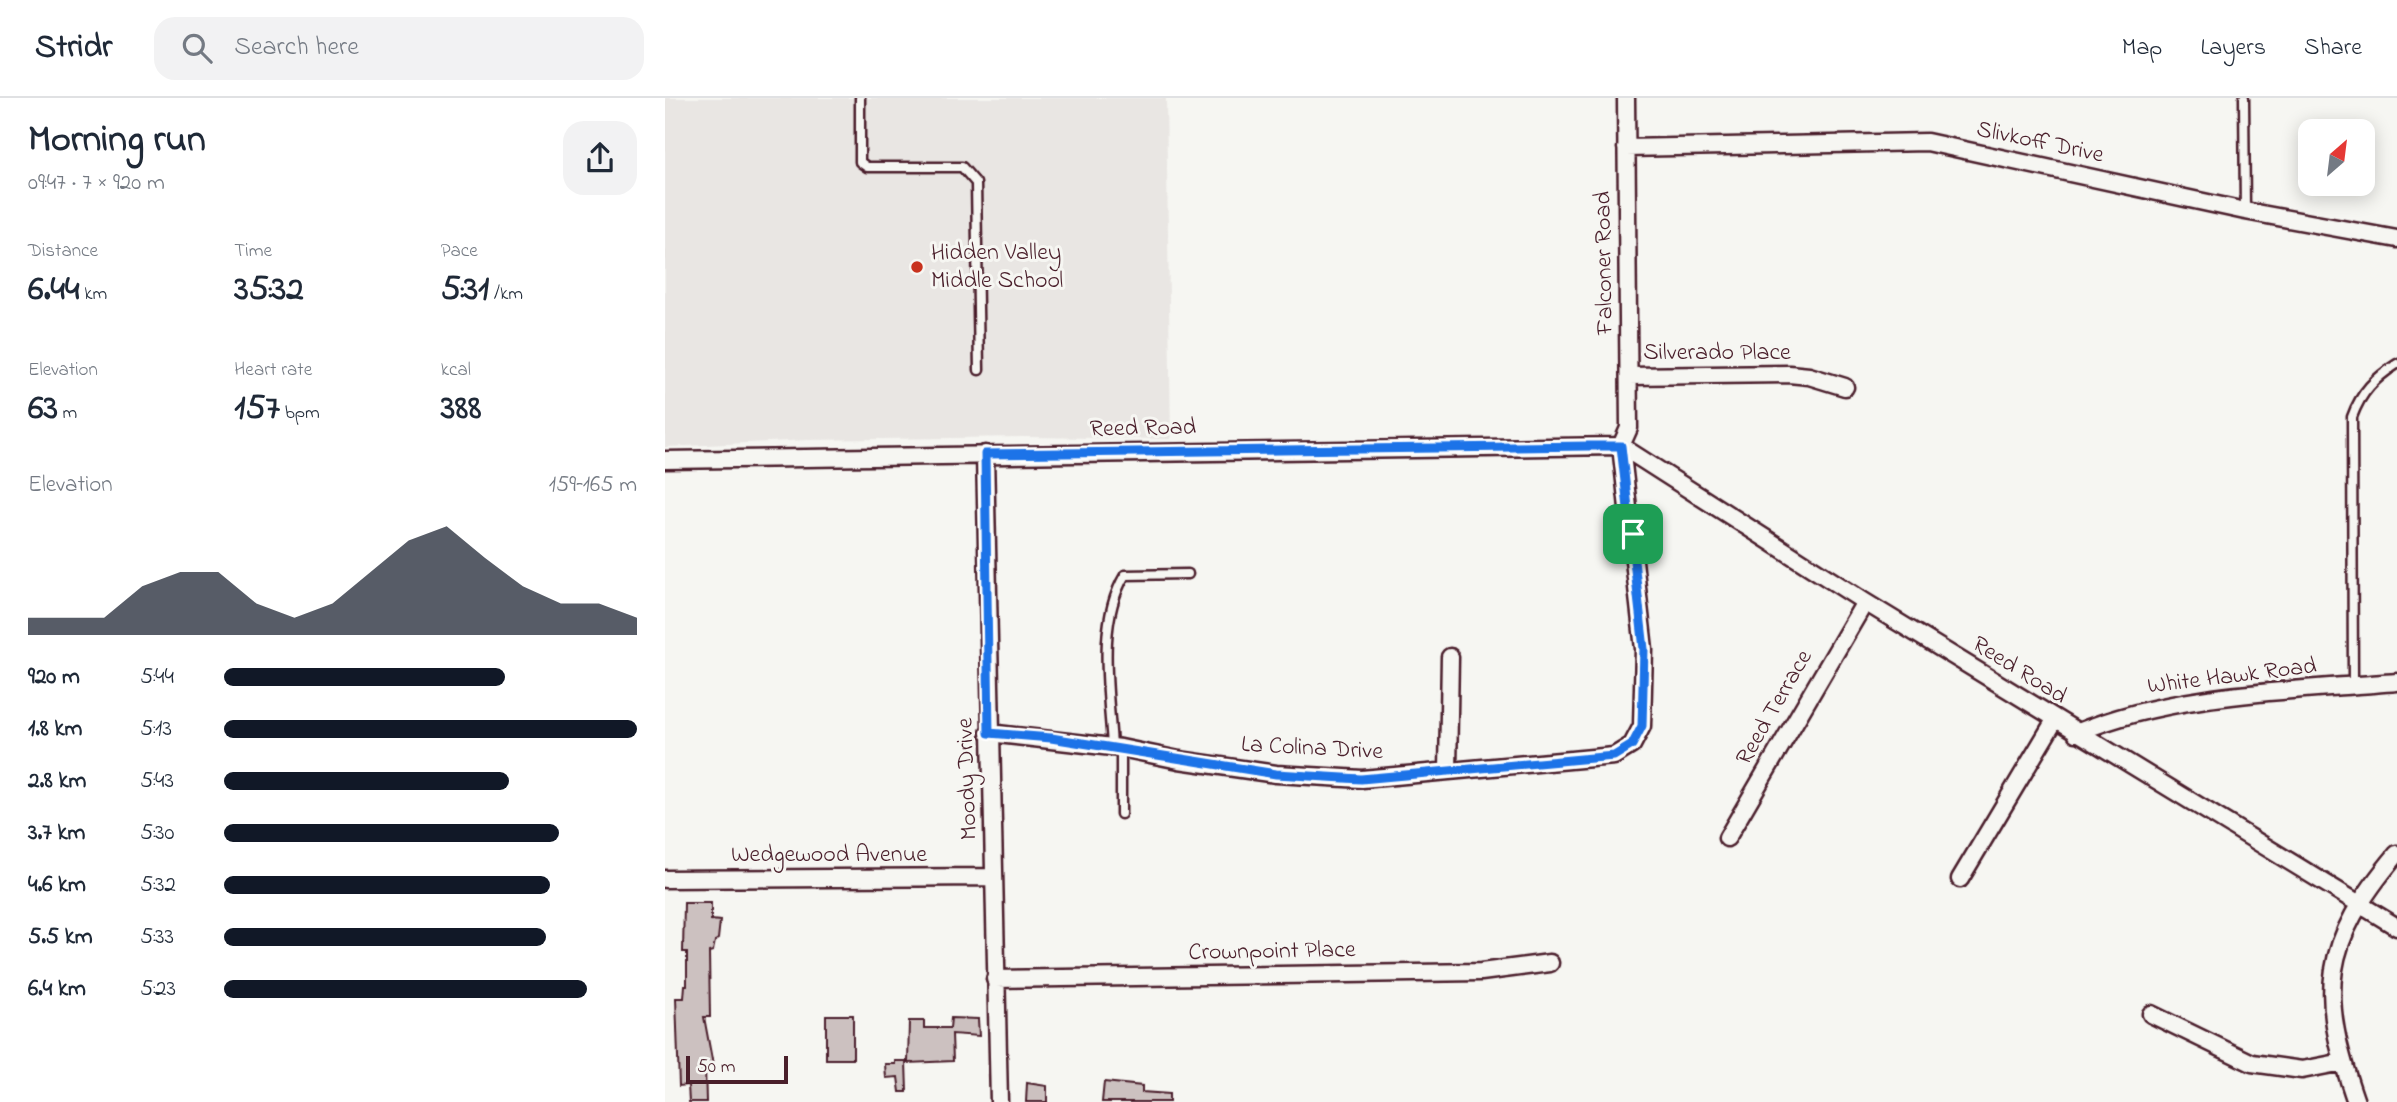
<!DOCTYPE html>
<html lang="en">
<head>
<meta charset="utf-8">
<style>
  body { margin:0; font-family:"Indie Flower",sans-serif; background:#f2f2f3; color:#1f2937; height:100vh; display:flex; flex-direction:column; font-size:26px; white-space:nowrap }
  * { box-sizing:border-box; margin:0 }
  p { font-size:23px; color:#747a83 }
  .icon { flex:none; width:38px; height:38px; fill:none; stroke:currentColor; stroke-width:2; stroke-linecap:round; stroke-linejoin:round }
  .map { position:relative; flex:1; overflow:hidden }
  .sheet { display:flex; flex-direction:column; background:#fff; width:665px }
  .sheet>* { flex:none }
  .needle { width:46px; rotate:28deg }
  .tools { position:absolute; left:1633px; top:21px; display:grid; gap:14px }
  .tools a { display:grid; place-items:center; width:77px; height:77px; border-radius:14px; background:#fff; box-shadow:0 4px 18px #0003; font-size:35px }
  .scale { position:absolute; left:21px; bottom:18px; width:102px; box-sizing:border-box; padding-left:7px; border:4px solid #4a1f2b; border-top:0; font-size:19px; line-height:24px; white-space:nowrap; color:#4a1f2b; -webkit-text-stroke:5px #f6f6f2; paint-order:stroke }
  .pin { position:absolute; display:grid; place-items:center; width:60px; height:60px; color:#fff; margin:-30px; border-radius:14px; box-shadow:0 4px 10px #0006 }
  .round { display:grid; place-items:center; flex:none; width:74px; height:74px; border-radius:21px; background:#f2f2f3 }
  .summary { display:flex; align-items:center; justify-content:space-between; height:119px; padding:0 28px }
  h1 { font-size:38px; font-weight:700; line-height:52px }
  .metrics { display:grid; grid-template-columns:repeat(3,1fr); gap:10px; height:119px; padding:7px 28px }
  .metrics div { display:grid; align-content:center }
  .metrics b { font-size:35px; font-weight:700 }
  .metrics small { font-size:19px; font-weight:400 }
  .metrics p { font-size:19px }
  .chart { height:196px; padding:14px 28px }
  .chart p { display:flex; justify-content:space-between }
  .chart svg { width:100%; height:126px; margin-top:7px; fill:#111827; opacity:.7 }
  ul { padding:0 28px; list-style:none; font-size:23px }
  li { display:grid; grid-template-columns:112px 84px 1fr; align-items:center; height:52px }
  li i { height:18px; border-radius:9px; background:#111827 }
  header { display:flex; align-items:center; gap:42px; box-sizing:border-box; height:98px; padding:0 35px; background:#fff; border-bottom:2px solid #e0e1e3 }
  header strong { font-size:33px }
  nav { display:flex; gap:38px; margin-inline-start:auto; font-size:24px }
  .search { width:490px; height:63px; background:#f2f2f3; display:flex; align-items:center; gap:18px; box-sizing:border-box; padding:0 24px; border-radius:21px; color:#747a83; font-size:26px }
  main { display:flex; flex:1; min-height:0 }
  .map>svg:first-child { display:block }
  .built { fill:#e9e6e3 }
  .building { fill:#ccc1c0; stroke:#4a1f2b; stroke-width:2 }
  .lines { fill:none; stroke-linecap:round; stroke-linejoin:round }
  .service-casing { stroke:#4a1f2b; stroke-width:13 }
  .minor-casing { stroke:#4a1f2b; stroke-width:21 }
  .service { stroke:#f6f6f2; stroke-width:8 }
  .minor { stroke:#f6f6f2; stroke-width:16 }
  .route-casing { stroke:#fff; stroke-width:14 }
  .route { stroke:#1a73e8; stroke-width:9 }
  .poi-dot { fill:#c8321e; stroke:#f6f6f2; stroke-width:2.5 }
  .labels { text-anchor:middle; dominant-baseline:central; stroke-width:6; stroke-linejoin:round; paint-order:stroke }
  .street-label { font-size:24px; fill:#4a1f2b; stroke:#f6f6f2 }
  .poi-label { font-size:24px; fill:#4a1f2b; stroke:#f6f6f2; text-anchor:start }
</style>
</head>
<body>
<header>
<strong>Stridr</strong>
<div class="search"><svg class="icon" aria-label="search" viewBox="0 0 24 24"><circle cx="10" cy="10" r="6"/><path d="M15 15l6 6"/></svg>Search here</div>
<nav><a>Map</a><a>Layers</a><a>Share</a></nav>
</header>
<main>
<section class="sheet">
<div class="summary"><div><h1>Morning run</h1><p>09:47 · 7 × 920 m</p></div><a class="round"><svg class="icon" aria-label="share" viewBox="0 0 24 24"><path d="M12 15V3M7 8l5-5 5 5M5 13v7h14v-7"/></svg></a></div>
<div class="metrics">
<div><p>Distance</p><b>6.44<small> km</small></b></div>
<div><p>Time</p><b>35:32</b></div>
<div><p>Pace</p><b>5:31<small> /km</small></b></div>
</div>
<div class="metrics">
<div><p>Elevation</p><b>63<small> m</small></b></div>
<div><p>Heart rate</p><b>157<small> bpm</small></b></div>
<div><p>kcal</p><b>388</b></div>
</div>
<div class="chart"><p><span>Elevation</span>159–165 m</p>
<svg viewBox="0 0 160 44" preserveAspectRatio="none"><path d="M0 44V38L10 38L20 38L30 27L40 22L50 22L60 33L70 38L80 33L90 22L100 11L110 6L120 17L130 27L140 33L150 33L160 38V44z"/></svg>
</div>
<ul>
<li><b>920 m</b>5:44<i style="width:68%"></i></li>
<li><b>1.8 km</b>5:13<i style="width:100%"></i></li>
<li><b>2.8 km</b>5:43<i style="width:69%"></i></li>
<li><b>3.7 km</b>5:30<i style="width:81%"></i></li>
<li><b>4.6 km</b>5:32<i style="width:79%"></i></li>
<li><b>5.5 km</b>5:33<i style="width:78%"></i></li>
<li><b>6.4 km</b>5:23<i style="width:88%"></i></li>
</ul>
</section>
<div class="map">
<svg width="1732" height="1004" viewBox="0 0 1732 1004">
  <rect width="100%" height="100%" fill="#f6f6f2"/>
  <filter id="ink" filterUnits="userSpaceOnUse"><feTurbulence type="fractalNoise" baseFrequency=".0143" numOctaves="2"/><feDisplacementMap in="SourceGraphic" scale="14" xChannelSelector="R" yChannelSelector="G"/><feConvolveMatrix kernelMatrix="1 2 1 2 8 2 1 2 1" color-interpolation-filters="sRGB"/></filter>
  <g filter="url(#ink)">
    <path class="built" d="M0 0H501L506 341 360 339 143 342 0 349Z"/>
    <path class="building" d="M19 805H46V822L55 823 53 841 50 843 48 853 44 854 45 919H39L48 967 40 968 41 1004H24L23 987 14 988 11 900H19L20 887H22V854H18Z
      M161 917H188V961H161Z
      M286 920 313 921 314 938 287 936 288 963 243 965 244 923H259V930H285Z
      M230 963H241L242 994H235L233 979 221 980 220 966H230Z
      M439 984 477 988V994L504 996V1004H437Z
      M362 985 382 988V1004H361Z"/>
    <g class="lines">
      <defs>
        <path id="service" d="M195 0V64L202 69H297L311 85 314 272
          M1579 0 1580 113
          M1688 588 1687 319C1696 294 1710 280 1732 266
          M447 648C444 594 431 525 460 477L523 476
          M456 650V716"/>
        <path id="minor" d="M961 50 1262 44 1580 113 1732 141
          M964 278 1124 276 1144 278 1180 289
          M956 348 1200 504 1732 829
          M320 356 334 1004
          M0 362 956 348 964 330 961 0
          M324 635 456 650 514 662 611 676 697 681 949 658 967 647 977 628 979 551 956 348
          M1411 635C1509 594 1627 593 1732 584
          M783 672 785 559
          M1062 740 1200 504
          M0 781 329 779
          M1295 781 1390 622
          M330 881 816 874 885 865
          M1486 916 1587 965 1637 972 1678 964
          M1691 1004C1653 895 1656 846 1732 756"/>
      </defs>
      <use href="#service" class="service-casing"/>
      <use href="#minor" class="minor-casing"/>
      <use href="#service" class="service"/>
      <use href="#minor" class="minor"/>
    </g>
  </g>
  <g class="lines" filter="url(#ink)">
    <defs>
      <path id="route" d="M925 348H956L979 551 977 628 967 647 949 658 696 681 611 676 386 640 324 635 320 356Z"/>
    </defs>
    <use href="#route" class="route-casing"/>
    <use href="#route" class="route"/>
  </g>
  <circle class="poi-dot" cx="252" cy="169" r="7"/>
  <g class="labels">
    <g class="street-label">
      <text transform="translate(1375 45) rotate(12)">Slivkoff Drive</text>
      <text transform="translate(940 165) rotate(-91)">Falconer Road</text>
      <text x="1052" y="255">Silverado Place</text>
      <text transform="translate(478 331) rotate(-1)">Reed Road</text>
      <text transform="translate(1354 573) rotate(32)">Reed Road</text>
      <text transform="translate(1567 579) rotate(-7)">White Hawk Road</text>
      <text transform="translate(1110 610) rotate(-60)">Reed Terrace</text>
      <text transform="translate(647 651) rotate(3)">La Colina Drive</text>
      <text transform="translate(303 681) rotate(-92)">Moody Drive</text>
      <text x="164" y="757">Wedgewood Avenue</text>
      <text transform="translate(607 854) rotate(-1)">Crownpoint Place</text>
    </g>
    <g class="poi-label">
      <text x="266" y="155">Hidden Valley<tspan x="266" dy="28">Middle School</tspan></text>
    </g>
  </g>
</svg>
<div class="tools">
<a><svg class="needle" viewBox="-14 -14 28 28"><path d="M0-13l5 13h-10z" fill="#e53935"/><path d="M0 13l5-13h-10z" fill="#747a83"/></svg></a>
</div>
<div class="scale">50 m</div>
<div class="pin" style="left:968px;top:436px;background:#1e9e55"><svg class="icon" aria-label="arrive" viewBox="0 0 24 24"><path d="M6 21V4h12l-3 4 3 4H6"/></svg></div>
</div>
</main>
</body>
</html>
